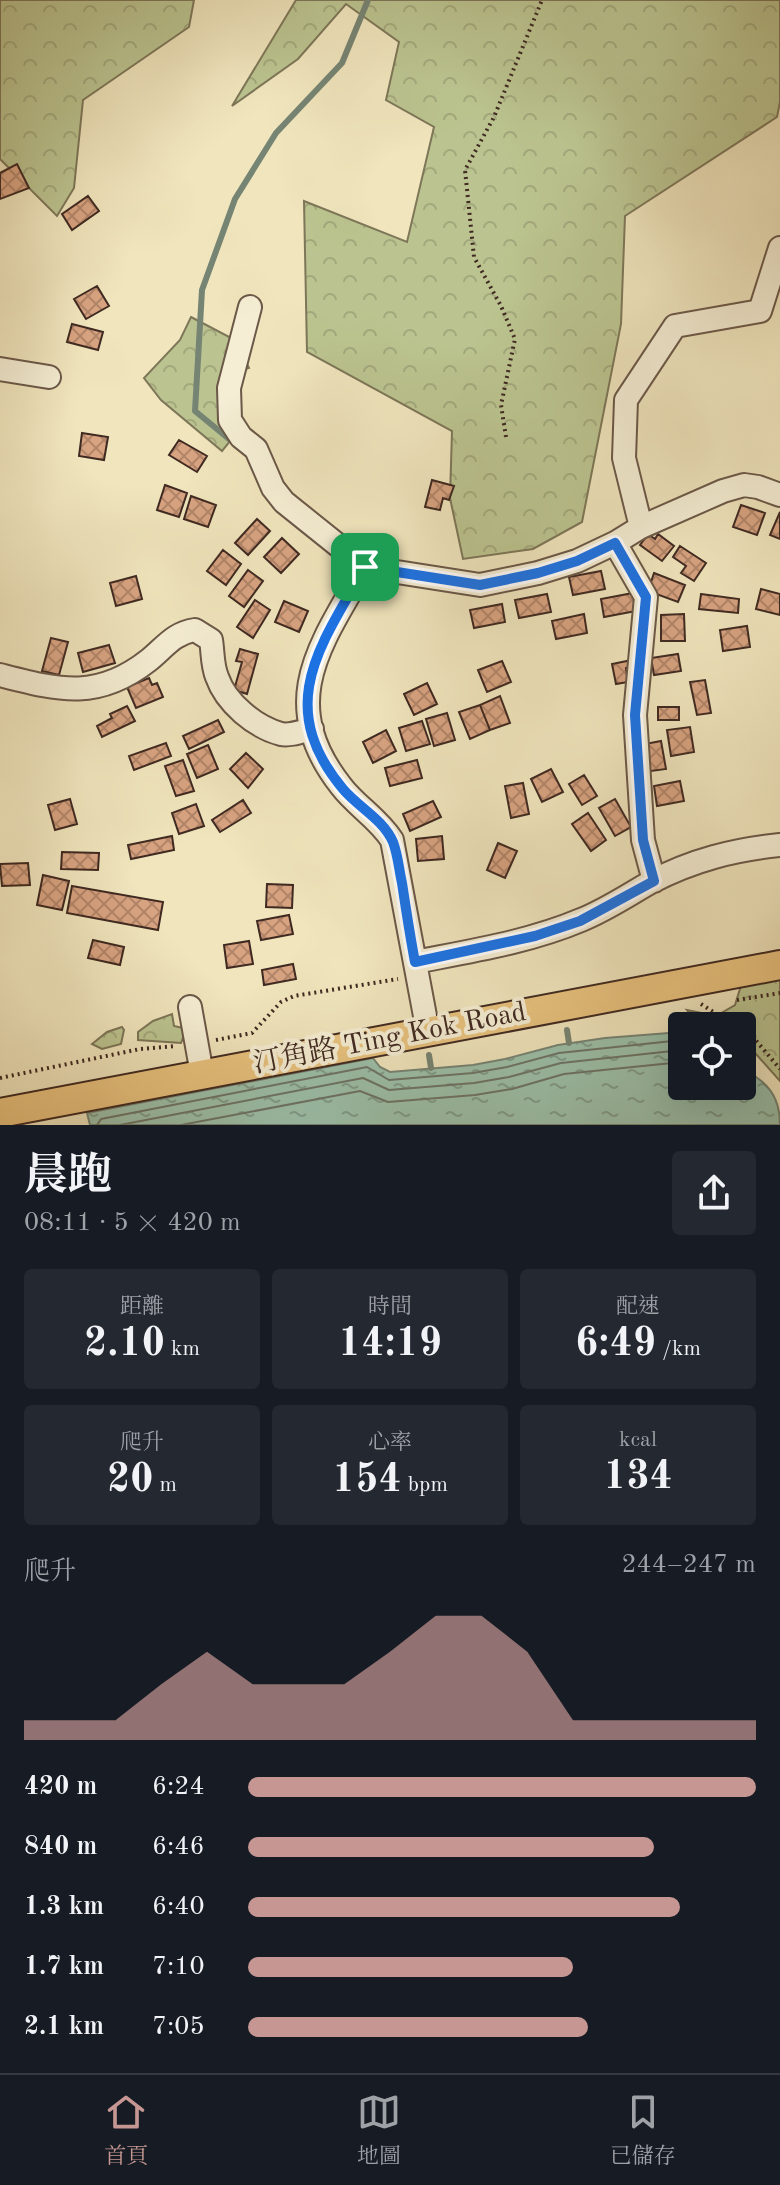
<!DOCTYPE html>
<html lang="zh-TW">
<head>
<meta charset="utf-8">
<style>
  body { margin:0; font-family:"Old Standard TT","Noto Serif TC",serif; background:#242831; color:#f1f3f6; height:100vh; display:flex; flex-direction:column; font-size:30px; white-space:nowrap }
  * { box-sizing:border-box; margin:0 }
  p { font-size:26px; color:#9ea1a6 }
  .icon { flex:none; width:44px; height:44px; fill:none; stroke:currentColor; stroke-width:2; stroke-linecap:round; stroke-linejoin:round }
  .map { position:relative; height:1125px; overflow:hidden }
  .panel { display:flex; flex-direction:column; background:#171b24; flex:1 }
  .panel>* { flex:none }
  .controls { position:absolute; left:668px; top:1012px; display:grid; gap:16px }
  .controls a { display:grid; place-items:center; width:88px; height:88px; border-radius:8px; background:#171b24; box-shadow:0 8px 32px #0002; font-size:40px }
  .pin { position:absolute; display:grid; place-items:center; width:68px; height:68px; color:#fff; margin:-34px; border-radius:16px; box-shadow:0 4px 12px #0006 }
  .round { display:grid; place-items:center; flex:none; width:84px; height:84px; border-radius:8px; background:#242831 }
  .summary { display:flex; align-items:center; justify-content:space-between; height:136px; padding:0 24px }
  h1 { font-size:44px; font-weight:700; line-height:60px }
  .metrics { display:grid; grid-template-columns:repeat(3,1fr); gap:12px; height:136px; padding:8px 24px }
  .metrics div { display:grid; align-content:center; border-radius:8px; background:#242831; text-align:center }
  .metrics b { font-size:40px; font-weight:700 }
  .metrics small { font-size:22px; font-weight:400 }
  .metrics p { font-size:22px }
  .chart { height:224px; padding:16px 24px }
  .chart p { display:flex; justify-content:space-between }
  .chart svg { width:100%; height:144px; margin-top:8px; fill:#c59692; opacity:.7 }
  ul { padding:0 24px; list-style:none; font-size:26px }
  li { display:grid; grid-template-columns:128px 96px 1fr; align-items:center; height:60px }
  li i { height:20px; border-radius:10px; background:#c59692 }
  .tab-bar { display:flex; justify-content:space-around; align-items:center; height:112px; border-top:2px solid #363941; background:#171b24; font-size:22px; color:#9ea1a6 }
  .tab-bar a { display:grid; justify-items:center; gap:4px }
  .tab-bar .current { color:#c59692 }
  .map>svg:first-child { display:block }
  .forest { fill:url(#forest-crowns); stroke:#7d7658; stroke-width:2 }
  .water { fill:url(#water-ripples); stroke:#768473; stroke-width:2 }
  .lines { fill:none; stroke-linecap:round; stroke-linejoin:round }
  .shore { stroke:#6d7466; stroke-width:2 }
  .stream { stroke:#768473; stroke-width:6 }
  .building { fill:url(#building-cross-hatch); stroke:#3f2921; stroke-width:2 }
  .minor-casing { stroke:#6b5848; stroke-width:26 }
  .major-casing { stroke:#3f2921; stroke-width:32 }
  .path { stroke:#3f2921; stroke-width:4; stroke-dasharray:2 4; stroke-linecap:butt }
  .minor { stroke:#f5eed4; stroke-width:22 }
  .major { stroke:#e8c27e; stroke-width:28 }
  .route-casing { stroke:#fff; stroke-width:16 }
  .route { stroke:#1a73e8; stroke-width:10 }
  .labels { text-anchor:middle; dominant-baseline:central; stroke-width:8; stroke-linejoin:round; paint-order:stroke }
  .street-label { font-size:28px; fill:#3f2921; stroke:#f5eed4 }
</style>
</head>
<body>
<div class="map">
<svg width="780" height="1125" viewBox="0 0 780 1125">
  <defs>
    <pattern id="forest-crowns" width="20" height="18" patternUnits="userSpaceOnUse" patternTransform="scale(2)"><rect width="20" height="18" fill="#bbc490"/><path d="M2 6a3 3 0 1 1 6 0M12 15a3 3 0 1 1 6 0" fill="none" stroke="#a2a87c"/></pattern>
    <pattern id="water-ripples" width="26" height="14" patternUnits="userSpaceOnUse" patternTransform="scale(2)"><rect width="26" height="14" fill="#9bc0aa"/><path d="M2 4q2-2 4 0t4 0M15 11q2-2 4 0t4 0" fill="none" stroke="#809c8a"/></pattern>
    <pattern id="building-cross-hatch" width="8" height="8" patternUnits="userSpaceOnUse" patternTransform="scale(2)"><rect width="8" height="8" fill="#d8a381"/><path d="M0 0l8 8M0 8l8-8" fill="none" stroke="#b18569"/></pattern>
  </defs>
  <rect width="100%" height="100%" fill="#f0e5bd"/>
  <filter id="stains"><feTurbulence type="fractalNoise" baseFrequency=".0025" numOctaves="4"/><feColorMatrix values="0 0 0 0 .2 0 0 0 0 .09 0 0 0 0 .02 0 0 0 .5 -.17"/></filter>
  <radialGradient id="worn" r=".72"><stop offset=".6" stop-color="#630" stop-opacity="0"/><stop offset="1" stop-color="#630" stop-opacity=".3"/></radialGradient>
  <path class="forest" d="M0 0H194L189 27 83 100 74 188 57 216 0 159Z
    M296 0H780V102L777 117 625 216 621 324 582 522 533 549 463 559 450 498 452 431 307 352 304 201 407 242 434 127 386 100 399 42 346 4 298 59 232 106Z
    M191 317 235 340 249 368 228 375 238 431 222 451 161 400 144 378 180 340Z
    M780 973V1081L748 1045 742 1043V1026H699L687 1010 716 1016 735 1005 743 979Z
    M172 1014 174 1026 187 1029 181 1043 138 1040V1032L153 1021Z
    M122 1027 124 1030 121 1044 102 1049 92 1044 107 1032Z"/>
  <path class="water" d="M681 1032 682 1086H742V1068C767 1082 780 1095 780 1125H90L87 1113 373 1058 380 1067 390 1072 473 1065 505 1059 558 1045 605 1038Z"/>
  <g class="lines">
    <path class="shore" d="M97 1125 101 1119 367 1067 389 1080 473 1073 507 1067 559 1053 682 1040
      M120 1125 363 1078 389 1090 474 1083 509 1077 561 1063 682 1050
      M181 1125 360 1091 388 1102 475 1095 512 1089 564 1074 682 1062"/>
    <path class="stream" d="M229 439 195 411 202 290 235 199 276 133 342 63 368 0
      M693 1026 694 1024
      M567 1030 569 1043
      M429 1055 431 1068"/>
  </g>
  <path class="building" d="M17 164 29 188 0 199V173Z
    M88 196 99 211 72 230 62 214Z
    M97 286 109 306 86 319 74 299Z
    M72 324 103 332 98 350 67 342Z
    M82 433 108 437 104 460 79 456Z
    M179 440 207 456 197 472 169 455Z
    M432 480 454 486 449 500 443 498 440 510 425 507Z
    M165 485 187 493 179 517 157 510Z
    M191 496 216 505 208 527 184 519Z
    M741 505 765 513 757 535 733 527Z
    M780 512V539L770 535Z
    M257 519 270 531 248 555 235 543Z
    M648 534 655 539 658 534 674 546 662 561 640 545Z
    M282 538 299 554 281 573 264 557Z
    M680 546 706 563 694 581 681 573 686 566 673 557Z
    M223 550 241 564 226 585 207 571Z
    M248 570 263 581 244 607 229 596Z
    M601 571 605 589 573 595 569 577Z
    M654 573 685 585 678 602 648 591Z
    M136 576 142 599 116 606 110 583Z
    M761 589 780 594V615L756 609Z
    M633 593 636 611 604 617 601 599Z
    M547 594 551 612 519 618 515 600Z
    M701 594 739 599 738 613 699 609Z
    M255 600 270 610 253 638 237 627Z
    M284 601 308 611 299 632 275 622Z
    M502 604 505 622 474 628 470 610Z
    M584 614 587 633 556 639 552 621Z
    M684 614 685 641H661V615Z
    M747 626 750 647 723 651 720 630Z
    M51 638 68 642 59 675 42 671Z
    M109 645 115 663 83 672 78 653Z
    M240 649 258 654 247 694 234 690 242 662 236 661Z
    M678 654 681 671 654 675 651 658Z
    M632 660 634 666 626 668 628 682 616 684 612 664Z
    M502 661 511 682 487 692 478 670Z
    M149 678 152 685 157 683 163 697 136 708 127 687Z
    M705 680 711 713 697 715 690 682Z
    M427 683 437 704 414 715 404 694Z
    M500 696 510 723 490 730 480 705Z
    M480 705 490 730 470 739 459 712Z
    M127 706 135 721 102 737 97 726 112 718 110 714Z
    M658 707H679V720H658Z
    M447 713 455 740 434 746 426 719Z
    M218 720 224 732 189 749 183 736Z
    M422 721 430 744 406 751 399 728Z
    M690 727 694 752 671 756 667 730Z
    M386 730 396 751 373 763 363 742Z
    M661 741 666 769 644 772 640 745Z
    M166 743 171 756 134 770 129 756Z
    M208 745 218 769 197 778 187 754Z
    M246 753 263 769 248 788 230 769Z
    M183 760 194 791 176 796 165 766Z
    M417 760 422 778 390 786 385 768Z
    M551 769 563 792 542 802 531 779Z
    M584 775 597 796 582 805 569 784Z
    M680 781 684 801 657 806 654 786Z
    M523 783 529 814 511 818 505 786Z
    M70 799 77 824 55 830 48 805Z
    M615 799 631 827 615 836 599 808Z
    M243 800 251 813 220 832 212 820Z
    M433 801 441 817 410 831 403 814Z
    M196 804 204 826 179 834 172 813Z
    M588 813 606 840 591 851 572 824Z
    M172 836 174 850 131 859 128 845Z
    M442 836 444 859 418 861 416 839Z
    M498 843 517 851 505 878 487 870Z
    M62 852 99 853 98 870 61 869Z
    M28 863 30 885 2 886 0 864Z
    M43 875 69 881 62 910 37 905Z
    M267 884 293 885 292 908 266 907Z
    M72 886 163 902 158 930 67 913Z
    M289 915 293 934 261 940 257 921Z
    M93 940 124 947 120 965 88 958Z
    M249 941 253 964 227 968 224 945Z
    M293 964 296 979 264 985 262 970Z"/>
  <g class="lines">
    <defs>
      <path id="minor" d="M250 307 229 388 230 420 241 437 256 449 273 488 284 502 365 567 480 585 538 573 577 561 615 543 641 527 723 491 744 485 758 487 780 495
        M0 369 49 377
        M641 527 624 458 626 400 675 326 760 311 780 248
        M615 543 646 597 635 715 643 840 654 881
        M365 567C321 644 275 702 341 786 356 806 378 818 392 840L428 1032
        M0 675C59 690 97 701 149 660 165 647 174 633 195 630L211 640C213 652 212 665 217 677 226 703 255 727 281 734 290 736 303 731 312 729
        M415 962C471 951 529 942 581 920 606 910 628 895 651 882 693 860 733 850 780 845
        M190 1007 202 1074"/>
      <path id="major" d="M0 1113 780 965"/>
    </defs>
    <use href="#minor" class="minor-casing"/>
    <use href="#major" class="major-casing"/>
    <path class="path" d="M506 437 501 405 515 339 501 306 474 257 465 170 494 117 542 0
      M737 1000 780 993
      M701 1004 735 1026
      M742 1030 753 1037 780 1069
      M216 1040 252 1033 281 1002 294 996 398 979
      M0 1078 140 1049 176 1046"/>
    <use href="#minor" class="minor"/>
    <use href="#major" class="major"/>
  </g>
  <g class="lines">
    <defs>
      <path id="route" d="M615 543 646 597 635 715 643 840 654 881 580 921 535 936 415 962C410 936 406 909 402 883 399 870 398 855 393 842 383 819 358 807 343 789 273 705 321 645 365 567L480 585 538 573 577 561Z"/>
    </defs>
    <use href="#route" class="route-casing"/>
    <use href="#route" class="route"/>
  </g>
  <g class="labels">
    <g class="street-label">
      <text transform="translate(390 1039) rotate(-11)">汀角路 Ting Kok Road</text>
    </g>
  </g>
  <rect width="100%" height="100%" filter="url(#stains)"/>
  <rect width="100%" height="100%" fill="url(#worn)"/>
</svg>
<div class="controls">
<a><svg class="icon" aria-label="locate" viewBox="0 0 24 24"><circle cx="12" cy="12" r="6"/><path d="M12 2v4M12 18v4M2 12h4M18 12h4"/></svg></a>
</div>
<div class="pin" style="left:365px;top:567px;background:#1e9e55"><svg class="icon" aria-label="arrive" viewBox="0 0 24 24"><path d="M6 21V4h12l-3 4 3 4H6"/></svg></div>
</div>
<section class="panel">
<div class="summary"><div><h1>晨跑</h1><p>08:11 · 5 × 420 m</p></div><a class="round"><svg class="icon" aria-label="share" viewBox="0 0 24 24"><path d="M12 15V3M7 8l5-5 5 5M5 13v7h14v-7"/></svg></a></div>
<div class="metrics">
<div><p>距離</p><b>2.10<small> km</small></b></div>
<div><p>時間</p><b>14:19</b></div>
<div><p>配速</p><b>6:49<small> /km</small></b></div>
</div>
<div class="metrics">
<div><p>爬升</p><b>20<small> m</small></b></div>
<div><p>心率</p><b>154<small> bpm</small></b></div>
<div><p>kcal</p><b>134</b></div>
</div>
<div class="chart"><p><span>爬升</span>244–247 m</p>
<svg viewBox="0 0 160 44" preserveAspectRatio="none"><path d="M0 44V38L10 38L20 38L30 27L40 17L50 27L60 27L70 27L80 17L90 6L100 6L110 17L120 38L130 38L140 38L150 38L160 38V44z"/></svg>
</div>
<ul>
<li><b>420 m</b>6:24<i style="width:100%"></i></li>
<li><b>840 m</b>6:46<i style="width:80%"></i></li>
<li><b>1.3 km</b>6:40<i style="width:85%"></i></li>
<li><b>1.7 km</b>7:10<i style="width:64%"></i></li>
<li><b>2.1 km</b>7:05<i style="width:67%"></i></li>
</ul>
</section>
<nav class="tab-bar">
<a class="current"><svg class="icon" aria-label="home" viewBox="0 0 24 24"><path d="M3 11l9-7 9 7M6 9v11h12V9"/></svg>首頁</a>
<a><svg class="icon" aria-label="map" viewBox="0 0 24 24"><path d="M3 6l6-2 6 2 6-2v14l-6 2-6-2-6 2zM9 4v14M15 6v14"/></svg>地圖</a>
<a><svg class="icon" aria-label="saved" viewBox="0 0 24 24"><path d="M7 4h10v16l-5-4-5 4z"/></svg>已儲存</a>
</nav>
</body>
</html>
